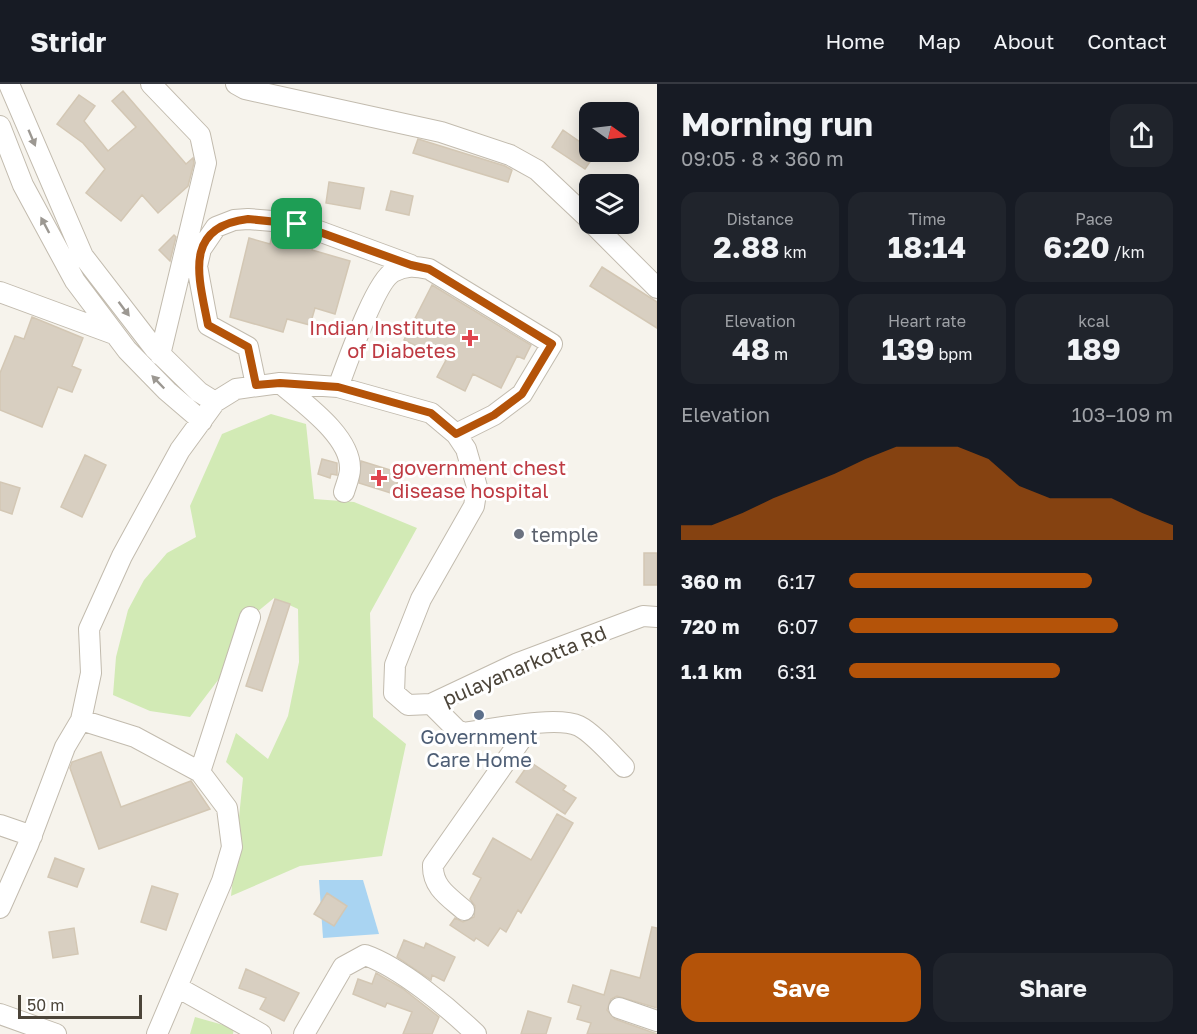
<!DOCTYPE html>
<html lang="en">
<head>
<meta charset="utf-8">
<style>
  body { margin:0; font-family:"Golos Text",sans-serif; background:#20242c; color:#f1f3f6; height:100vh; display:flex; flex-direction:column; font-size:22px; white-space:nowrap }
  * { box-sizing:border-box; margin:0 }
  p { font-size:20px; color:#9ea1a6 }
  .icon { flex:none; width:33px; height:33px; fill:none; stroke:currentColor; stroke-width:2; stroke-linecap:round; stroke-linejoin:round }
  .map { position:relative; flex:1; overflow:hidden }
  .drawer { display:flex; flex-direction:column; background:#171b24; width:540px }
  .drawer>* { flex:none }
  .needle { width:39px; rotate:104deg }
  .tools { position:absolute; left:579px; top:18px; display:grid; gap:12px }
  .tools a { display:grid; place-items:center; width:60px; height:60px; border-radius:12px; background:#171b24; box-shadow:0 3px 15px #0003; font-size:30px }
  .scale { position:absolute; left:18px; bottom:15px; width:124px; box-sizing:border-box; padding-left:6px; border:3px solid #4b4439; border-top:0; font-size:16px; line-height:21px; white-space:nowrap; color:#4b4439; -webkit-text-stroke:4px #fff; paint-order:stroke }
  .pin { position:absolute; display:grid; place-items:center; width:51px; height:51px; color:#fff; margin:-26px; border-radius:12px; box-shadow:0 3px 9px #0006 }
  .round { display:grid; place-items:center; flex:none; width:63px; height:63px; border-radius:18px; background:#20242c }
  .head { display:flex; align-items:center; justify-content:space-between; height:102px; padding:0 24px }
  h1 { font-size:33px; font-weight:700; line-height:45px }
  .figures { display:grid; grid-template-columns:repeat(3,1fr); gap:9px; height:102px; padding:6px 24px }
  .figures div { display:grid; align-content:center; border-radius:15px; background:#20242c; text-align:center }
  .figures b { font-size:30px; font-weight:700 }
  .figures small { font-size:16px; font-weight:400 }
  .figures p { font-size:16px }
  .chart { height:168px; padding:12px 24px }
  .chart p { display:flex; justify-content:space-between }
  .chart svg { width:100%; height:108px; margin-top:6px; fill:#b45309; opacity:.7 }
  .primary-button { display:flex; gap:12px; margin-top:auto; padding:12px 24px }
  .primary-button a { flex:1; height:69px; border-radius:18px; background:#b45309; color:#fff; font-size:24px; font-weight:700; line-height:69px; text-align:center }
  .primary-button a+a { background:#20242c; color:#f1f3f6 }
  ul { padding:0 24px; list-style:none; font-size:20px }
  li { display:grid; grid-template-columns:96px 72px 1fr; align-items:center; height:45px }
  li i { height:15px; border-radius:8px; background:#b45309 }
  header { display:flex; align-items:center; gap:36px; box-sizing:border-box; height:84px; padding:0 30px; background:#171b24; border-bottom:2px solid #363941 }
  header strong { font-size:28px }
  nav { display:flex; gap:33px; margin-inline-start:auto; font-size:21px }
  main { display:flex; flex:1; min-height:0 }
  .map>svg:first-child { display:block }
  .green { fill:#d2eab5 }
  .water { fill:#a9d4f2 }
  .building { fill:#d8cfc1; stroke:#d3c7b4; stroke-width:1.5 }
  .lines { fill:none; stroke-linecap:round; stroke-linejoin:round }
  .minor-casing { stroke:#c2bbae; stroke-width:22 }
  .minor { stroke:#fff; stroke-width:20 }
  .oneway { fill:#9c9892 }
  .route-casing { stroke:#fff; stroke-width:12 }
  .route { stroke:#b45309; stroke-width:8 }
  .health-dot { fill:#e0444e; stroke:#fff; stroke-width:2 }
  .worship-dot { fill:#6b7280; stroke:#fff; stroke-width:2 }
  .service-dot { fill:#5c6f8a; stroke:#fff; stroke-width:2 }
  .labels { text-anchor:middle; dominant-baseline:central; stroke-width:6; stroke-linejoin:round; paint-order:stroke }
  .health-label { font-size:20px; fill:#be3a42; stroke:#fff; text-anchor:end }
  .worship-label { font-size:20px; fill:#5b616d; stroke:#fff; text-anchor:start }
  .street-label { font-size:20px; fill:#4b4439; stroke:#fff }
  .service-label { font-size:20px; fill:#4e5e75; stroke:#fff }
</style>
</head>
<body>
<header>
<strong>Stridr</strong>
<nav><a>Home</a><a>Map</a><a>About</a><a>Contact</a></nav>
</header>
<main>
<div class="map">
<svg width="657" height="950" viewBox="0 0 657 950">
  <rect width="100%" height="100%" fill="#f6f3ec"/>
  <path class="green" d="M271 330 306 340 314 415 354 418 417 444 370 529 373 633 406 660 382 772 300 782 231 812 243 694 226 678 236 649 268 675 288 632 299 578 298 525 274 514 240 542 231 579 190 633 150 627 113 611 116 573 128 526 144 496 167 469 196 453 190 422 222 350Z
    M195 933 234 944 233 950H190Z"/>
  <path class="water" d="M319 796H363L379 850 323 854Z"/>
  <path class="building" d="M123 7 186 80 193 74 194 79 188 102 158 129 142 111 121 137 86 109 105 85 83 59 57 40 79 11 95 22 84 37 108 67 136 43 112 17Z
    M563 46 590 65V68L596 69 585 85 552 63Z
    M418 55 505 82 512 86 508 98 413 69Z
    M329 98 364 104 360 125 326 119Z
    M391 107 413 112 409 131 386 126Z
    M174 151 176 153 170 177 159 166Z
    M272 152 295 159 297 152 314 158 312 166 350 177 335 230 315 224 310 241 287 235 283 248 230 233 249 154 270 160Z
    M602 183 657 218V244L590 202Z
    M432 201 531 261 524 275 517 272 501 304 473 290 465 307 437 293 446 276 404 256Z
    M32 233 83 254 72 282 81 286 72 308 58 303 42 343 0 326V289L15 252 24 255Z
    M85 371 106 381 82 433 61 423Z
    M322 375 337 379V391L331 390 330 394 318 390Z
    M361 377 400 389 394 410 359 399Z
    M0 398 20 404 12 430 0 426Z
    M644 469H657V501H644Z
    M275 515 290 520 262 607 246 602Z
    M101 668 121 723 191 697 210 725 99 765 70 684 72 678Z
    M530 678 566 702 563 706 576 714 565 730 516 698Z
    M557 730 573 739 521 829 518 826 506 848 500 844 488 862 476 854 474 857 450 841 455 834 463 838 474 833 475 822 470 815 481 794 473 790 493 754 531 776Z
    M55 774 84 785 77 803 48 793Z
    M152 802 178 810 166 846 141 838Z
    M327 809 347 822 334 842 314 830Z
    M652 843 657 844V924L617 912 611 915 607 926 615 935 657 950H587L591 939 577 935 581 922 568 918 573 901 604 911 611 886 640 894Z
    M74 844 78 870 53 874 49 848Z
    M404 856 424 864 426 859 455 873 444 897 432 891 431 896 397 873Z
    M246 885 299 909 284 937 260 925 266 914 239 904Z
    M376 889 402 904 439 933 432 950H403L412 928 387 919 385 923 353 910 358 895 372 900Z
    M528 927 551 934 546 950H521Z"/>
  <g class="lines">
    <defs>
      <path id="minor" d="M9 0 83 172 154 264 199 308 215 318
        M151 0 200 51 206 79 160 271
        M236 0 245 5 441 48 510 71 537 86 590 136
        M0 42 23 101 75 197 127 266 167 307 202 337
        M593 140 657 204
        M0 208 114 250
        M280 299C303 319 351 352 350 385 350 392 346 401 344 408
        M256 301 248 263 208 241 197 182 201 165 216 143 234 136 248 135 297 139 411 181
        M338 303C347 280 375 198 393 188 406 181 415 182 429 185L552 260 522 310 494 331 456 350
        M431 620 457 646 463 649C490 646 556 631 579 642 593 649 612 671 624 683
        M81 636 135 653 200 688 227 724 232 763 222 797 157 950
        M200 688 250 533
        M0 741 32 752
        M0 824 28 761 65 663 81 636 91 589 89 545 122 472 180 366 215 318 236 305 280 299 338 303 431 329 456 350 466 365 477 403 474 422 421 515 395 581 394 609 408 621 431 620 518 579 643 532 657 533
        M464 826C449 813 432 803 433 781L532 640
        M177 903 261 950
        M619 924 657 937
        M0 930 56 950
        M304 950 343 883 365 871C400 883 449 924 476 950"/>
    </defs>
    <use href="#minor" class="minor-casing"/>
    <use href="#minor" class="minor"/>
  </g>
  <defs><path id="oneway-solid" d="M-6-.8H1V-3.2L6.5 0L1 3.2V.8H-6Z" transform="scale(1.5)"/></defs>
  <g class="oneway">
    <use href="#oneway-solid" transform="translate(32 54) rotate(67)"/>
    <use href="#oneway-solid" transform="translate(45 141) rotate(-118)"/>
    <use href="#oneway-solid" transform="translate(124 225) rotate(53)"/>
    <use href="#oneway-solid" transform="translate(158 298) rotate(-134)"/>
  </g>
  <g class="lines">
    <defs>
      <path id="route" d="M248 135 297 140 411 181 429 185 552 260 522 310 494 331 456 350 431 329 338 303 280 299 256 301 248 263 208 241C199 194 182 143 248 135Z"/>
    </defs>
    <use href="#route" class="route-casing"/>
    <use href="#route" class="route"/>
  </g>
  <g class="health-dot">
    <path d="M467 245h6v6h6v6h-6v6h-6v-6h-6v-6h6z"/>
    <path d="M376 385h6v6h6v6h-6v6h-6v-6h-6v-6h6z"/>
  </g>
  <circle class="worship-dot" cx="519" cy="450" r="6"/>
  <circle class="service-dot" cx="479" cy="631" r="6"/>
  <g class="labels">
    <g class="health-label">
      <text x="456" y="243">Indian Institute<tspan x="456" dy="23">of Diabetes</tspan></text>
      <text x="392" y="383" text-anchor="start">government chest<tspan x="392" dy="23">disease hospital</tspan></text>
    </g>
    <g class="worship-label">
      <text x="531" y="450">temple</text>
    </g>
    <g class="street-label">
      <text transform="translate(524 581) rotate(-23)">pulayanarkotta Rd</text>
    </g>
    <g class="service-label">
      <text x="479" y="652">Government<tspan x="479" dy="23">Care Home</tspan></text>
    </g>
  </g>
</svg>
<div class="tools">
<a><svg class="needle" viewBox="-14 -14 28 28"><path d="M0-13l5 13h-10z" fill="#e53935"/><path d="M0 13l5-13h-10z" fill="#9ea1a6"/></svg></a>
<a><svg class="icon" aria-label="layers" viewBox="0 0 24 24"><path d="M12 4l9 5-9 5-9-5zM3 14l9 5 9-5"/></svg></a>
</div>
<div class="scale">50 m</div>
<div class="pin" style="left:297px;top:140px;background:#1e9e55"><svg class="icon" aria-label="arrive" viewBox="0 0 24 24"><path d="M6 21V4h12l-3 4 3 4H6"/></svg></div>
</div>
<section class="drawer">
<div class="head"><div><h1>Morning run</h1><p>09:05 · 8 × 360 m</p></div><a class="round"><svg class="icon" aria-label="share" viewBox="0 0 24 24"><path d="M12 15V3M7 8l5-5 5 5M5 13v7h14v-7"/></svg></a></div>
<div class="figures">
<div><p>Distance</p><b>2.88<small> km</small></b></div>
<div><p>Time</p><b>18:14</b></div>
<div><p>Pace</p><b>6:20<small> /km</small></b></div>
</div>
<div class="figures">
<div><p>Elevation</p><b>48<small> m</small></b></div>
<div><p>Heart rate</p><b>139<small> bpm</small></b></div>
<div><p>kcal</p><b>189</b></div>
</div>
<div class="chart"><p><span>Elevation</span>103–109 m</p>
<svg viewBox="0 0 160 44" preserveAspectRatio="none"><path d="M0 44V38L10 38L20 33L30 27L40 22L50 17L60 11L70 6L80 6L90 6L100 11L110 22L120 27L130 27L140 27L150 33L160 38V44z"/></svg>
</div>
<ul>
<li><b>360 m</b>6:17<i style="width:75%"></i></li>
<li><b>720 m</b>6:07<i style="width:83%"></i></li>
<li><b>1.1 km</b>6:31<i style="width:65%"></i></li>
</ul>
<div class="primary-button"><a>Save</a><a>Share</a></div>
</section>
</main>
</body>
</html>
